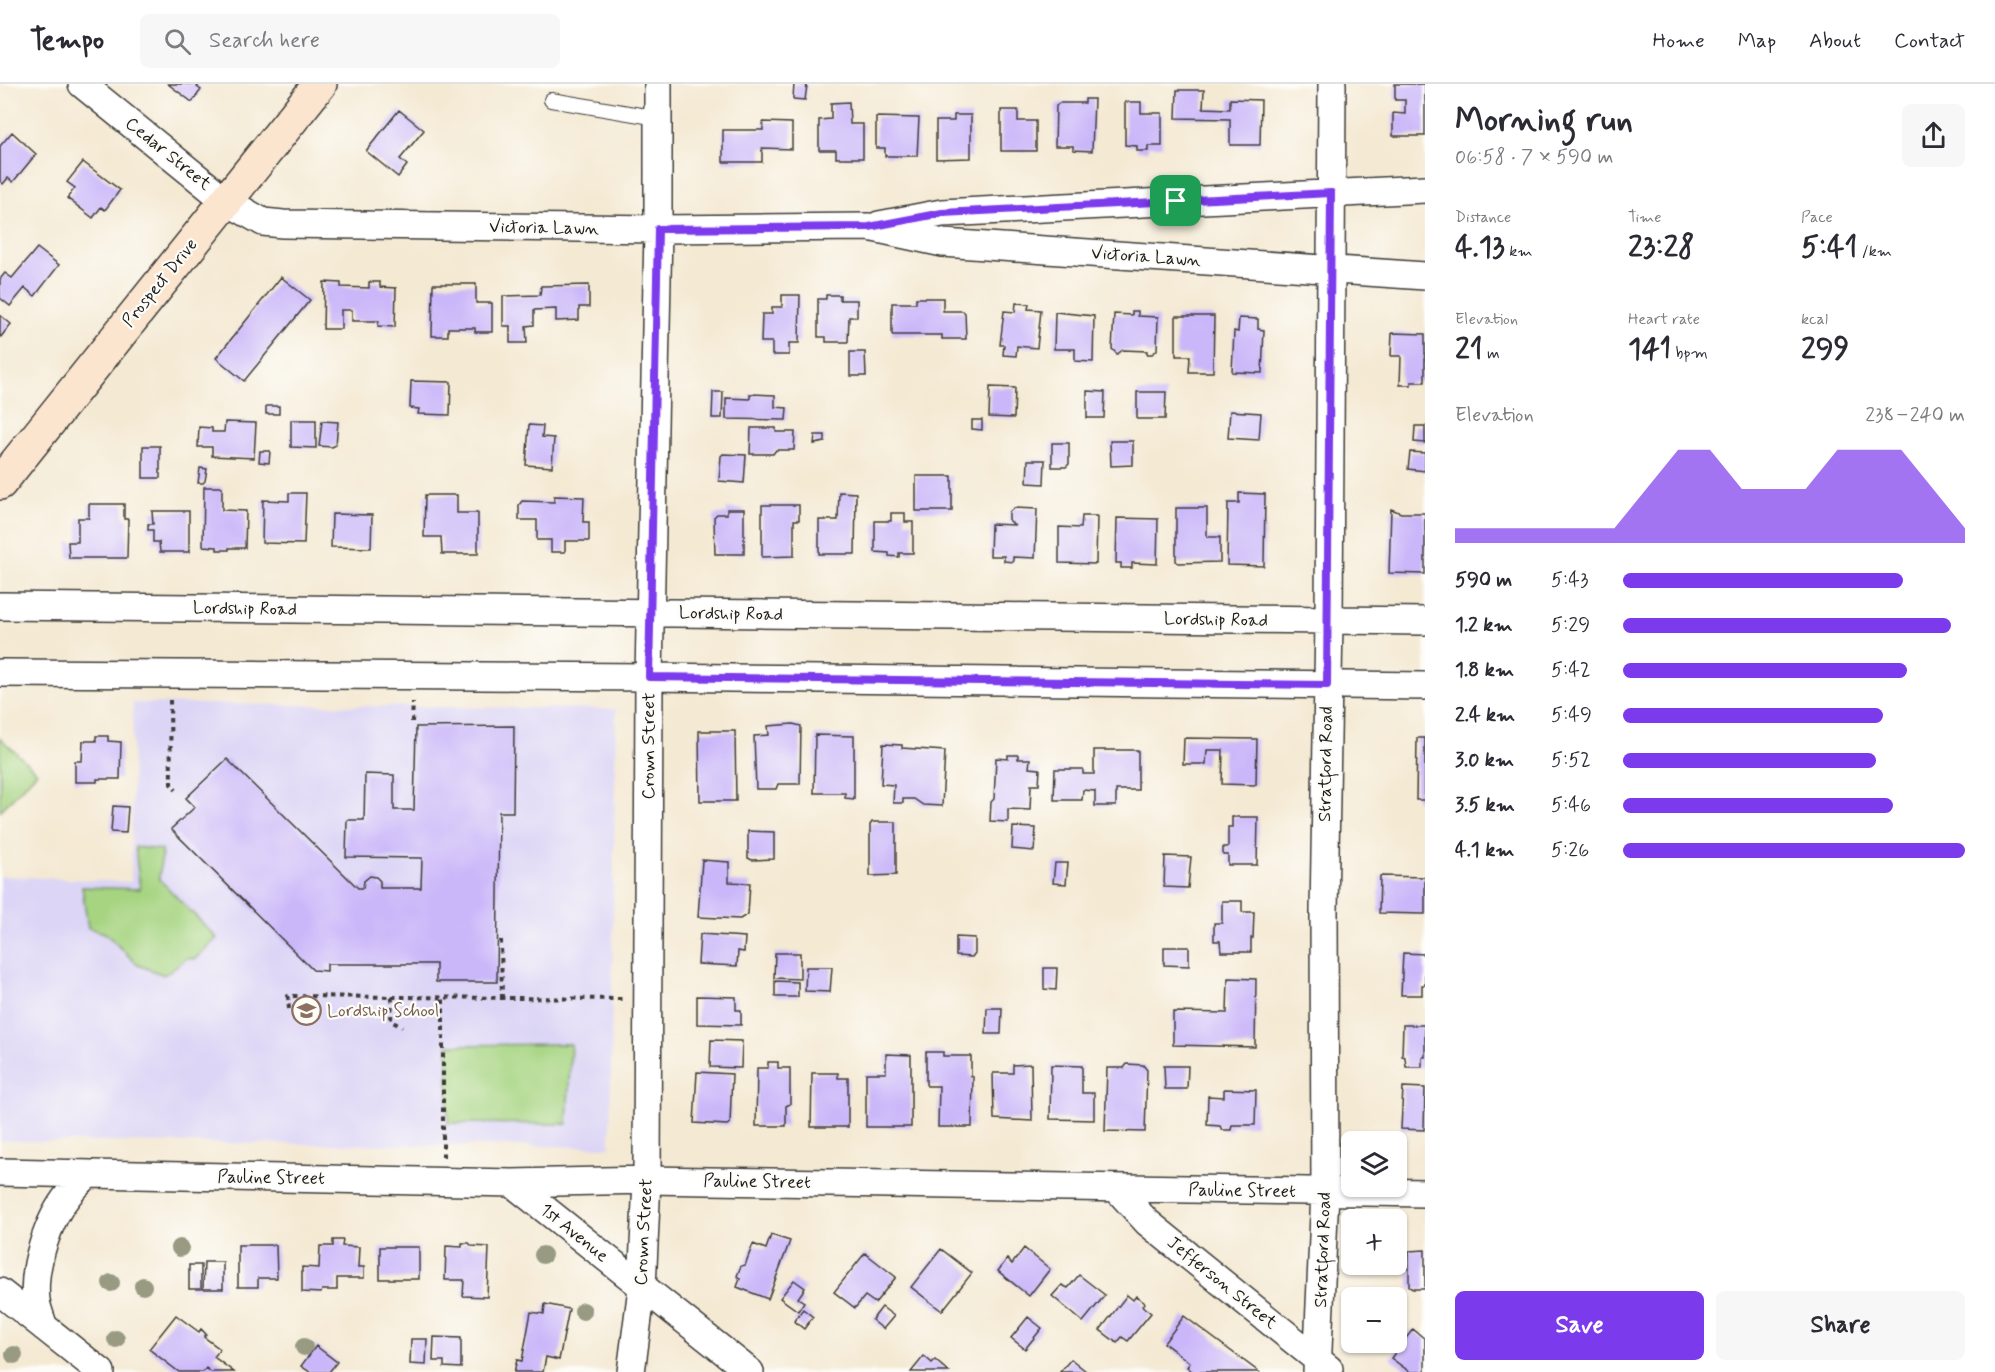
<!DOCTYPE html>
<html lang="en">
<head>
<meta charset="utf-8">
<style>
  body { margin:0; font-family:Mynerve,sans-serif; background:#f7f7f7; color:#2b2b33; height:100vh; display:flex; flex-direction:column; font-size:22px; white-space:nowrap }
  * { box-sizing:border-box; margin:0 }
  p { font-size:20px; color:#7c7c81 }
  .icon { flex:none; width:33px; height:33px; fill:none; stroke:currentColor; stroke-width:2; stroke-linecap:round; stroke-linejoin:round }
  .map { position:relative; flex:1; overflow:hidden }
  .details { display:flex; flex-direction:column; background:#fff; width:570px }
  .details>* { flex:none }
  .tools { position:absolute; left:1341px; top:1047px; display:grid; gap:12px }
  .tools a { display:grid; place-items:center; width:66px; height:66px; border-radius:9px; background:#fff; box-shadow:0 2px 4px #0004; font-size:30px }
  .pin { position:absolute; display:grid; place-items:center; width:51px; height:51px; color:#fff; margin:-26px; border-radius:12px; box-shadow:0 3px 9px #0006 }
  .round { display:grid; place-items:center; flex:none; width:63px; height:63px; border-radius:9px; background:#f7f7f7 }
  .headline { display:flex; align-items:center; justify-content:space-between; height:102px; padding:0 30px }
  h1 { font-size:33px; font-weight:700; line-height:45px }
  .metrics { display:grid; grid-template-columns:repeat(3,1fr); gap:9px; height:102px; padding:6px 30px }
  .metrics div { display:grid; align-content:center }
  .metrics b { font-size:30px; font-weight:700 }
  .metrics small { font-size:16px; font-weight:400 }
  .metrics p { font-size:16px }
  .chart { height:168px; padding:12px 30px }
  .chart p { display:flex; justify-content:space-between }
  .chart svg { width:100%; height:108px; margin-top:6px; fill:#7c3aed; opacity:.7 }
  .button { display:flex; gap:12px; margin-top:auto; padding:12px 30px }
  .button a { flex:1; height:69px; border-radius:9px; background:#7c3aed; color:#fff; font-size:24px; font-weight:700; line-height:69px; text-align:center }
  .button a+a { background:#f7f7f7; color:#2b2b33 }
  ul { padding:0 30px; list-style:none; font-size:20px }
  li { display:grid; grid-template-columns:96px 72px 1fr; align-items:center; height:45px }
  li i { height:15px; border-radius:8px; background:#7c3aed }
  header { display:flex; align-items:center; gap:36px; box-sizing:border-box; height:84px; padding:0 30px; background:#fff; border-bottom:2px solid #e1e1e2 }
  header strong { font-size:28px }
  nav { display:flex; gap:33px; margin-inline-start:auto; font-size:21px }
  .search { width:420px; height:54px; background:#f7f7f7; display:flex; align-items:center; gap:15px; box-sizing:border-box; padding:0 21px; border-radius:9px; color:#7c7c81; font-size:22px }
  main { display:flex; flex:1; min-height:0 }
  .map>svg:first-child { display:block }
  .built { fill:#dcd5f6 }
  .green { fill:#a6d481; stroke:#61784e; stroke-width:1.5 }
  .building { fill:#cab7f9 }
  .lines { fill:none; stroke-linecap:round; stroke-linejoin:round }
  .service-casing { stroke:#3c3b37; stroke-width:16 }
  .minor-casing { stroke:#3c3b37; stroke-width:30 }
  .secondary-casing { stroke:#3c3b37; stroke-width:36 }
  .path { stroke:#3c3b37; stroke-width:4; stroke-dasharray:4.5 4.5; stroke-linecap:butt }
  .service { stroke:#fff; stroke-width:14 }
  .minor { stroke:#fff; stroke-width:27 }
  .secondary { stroke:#fbe5cf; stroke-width:33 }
  .tree { fill:#989b82 }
  .route-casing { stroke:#fff; stroke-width:12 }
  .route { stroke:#7c3aed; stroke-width:8 }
  .labels { text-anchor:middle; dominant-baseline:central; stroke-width:4.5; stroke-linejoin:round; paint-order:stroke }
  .street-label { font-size:18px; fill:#1c1c1c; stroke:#fdfcf7 }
  .education-label { font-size:18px; fill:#785e54; stroke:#fdfcf7; text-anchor:start }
</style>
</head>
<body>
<header>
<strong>Tempo</strong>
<div class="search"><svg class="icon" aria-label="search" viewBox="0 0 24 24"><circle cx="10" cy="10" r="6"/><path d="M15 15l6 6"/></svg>Search here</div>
<nav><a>Home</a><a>Map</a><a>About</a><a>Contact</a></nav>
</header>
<main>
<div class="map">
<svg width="1425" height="1288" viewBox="0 0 1425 1288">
  <rect width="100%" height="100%" fill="#fdfcf7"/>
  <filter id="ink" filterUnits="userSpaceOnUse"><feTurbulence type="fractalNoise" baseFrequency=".0167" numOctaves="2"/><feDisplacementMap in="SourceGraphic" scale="12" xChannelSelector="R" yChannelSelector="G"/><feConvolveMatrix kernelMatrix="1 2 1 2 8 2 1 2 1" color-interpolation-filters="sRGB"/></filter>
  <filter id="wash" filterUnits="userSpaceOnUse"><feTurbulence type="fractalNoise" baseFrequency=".008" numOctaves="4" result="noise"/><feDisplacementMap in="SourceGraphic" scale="24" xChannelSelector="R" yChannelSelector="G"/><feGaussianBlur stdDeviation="1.35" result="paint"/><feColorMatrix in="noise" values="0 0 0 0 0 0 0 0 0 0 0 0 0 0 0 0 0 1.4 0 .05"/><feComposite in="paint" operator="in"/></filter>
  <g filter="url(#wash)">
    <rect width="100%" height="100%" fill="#f4e9d3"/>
    <path class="built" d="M133 619 616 625 610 1063 0 1057V792L131 798Z"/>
    <path class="green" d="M0 654 37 688 0 727Z
      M135 763 162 766 159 795 217 854 195 875 187 874 164 891 138 881 105 849 88 844 82 803 140 805Z
      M571 960 567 1040 448 1039V961Z"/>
    <g id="blocks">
      <path class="building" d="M168 0H200L197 3 201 6 192 18Z
        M794 0 807 1 805 16 793 15Z
        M1395 0H1425V52H1393V29L1405 30V16H1395Z
        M1177 6H1204L1203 24 1230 25V15L1261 16 1260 61H1230V35L1176 34Z
        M1085 15H1094L1092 67 1073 66V62H1055L1056 22 1059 19H1085Z
        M849 18 850 40H863V74H836V66H819V36L831 35V19Z
        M1125 18H1141V29H1162V62H1148V67H1137V62L1125 61Z
        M399 26 424 46 400 75 407 81 398 93 366 67Z
        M1001 26H1018V37H1036V67H1001Z
        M954 31H971V74L936 75V37H954Z
        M876 33 919 34 917 72H885V64H876Z
        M763 38 792 39V65L762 64V78H723V46H763Z
        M12 48 36 70 13 98 8 94 3 100 0 97V62Z
        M83 78 120 106 105 126 101 123 93 134 67 114 75 104 67 98Z
        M37 164 59 181 35 212 25 204 10 222 0 214V195L5 189 12 194Z
        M281 193 310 216 244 297 216 274Z
        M324 198 341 199V203L369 204V198H380V203L396 204 395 243 378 242 379 237H352V226H341V245H323Z
        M433 200H476V219H492V248H475V244H448V252H432Z
        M589 201V223H579V236L556 237V225L534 226V241L526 242 527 259H510V242H503V212L540 211 541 202Z
        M782 211H800L799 259H789V271H772V258H761L762 230H772V223H782Z
        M826 211H840V216H857V233H849L848 258H826V253H818V215H826Z
        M916 214H943V227H963L965 229 966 255H942V251H892V219H916Z
        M1016 219 1029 220 1028 225 1041 226 1037 264 1017 262 1016 272 1003 271 1004 261H1000L1004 227 1015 228Z
        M1132 227H1138V232L1158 233 1157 266 1152 270H1147V267L1123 266 1117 270 1112 265 1114 230 1132 231Z
        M1055 228 1094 232 1093 278 1075 277V265H1054Z
        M0 231 11 240 0 254Z
        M1176 232H1214L1213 288H1189L1190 272H1176Z
        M1239 234 1258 235V245L1264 246 1262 289 1232 288 1234 247 1238 248Z
        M1392 249 1425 250V298H1411V301H1400L1401 272H1391Z
        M850 268H865L866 292H850Z
        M411 297 451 298 450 331 418 330 419 325 410 324Z
        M990 303 1015 304 1014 334 989 333Z
        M1087 307 1105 308 1104 334H1087Z
        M713 308H723L722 334H712Z
        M1137 308H1166L1165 335H1137Z
        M750 310 775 311V323L787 324 786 336 726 335V314L750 315Z
        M266 322H279V330H266Z
        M1230 327 1261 329 1259 356 1228 354Z
        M291 336H316V364L291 363Z
        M972 336H982V346L972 345Z
        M322 337 338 338 336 361 332 363 319 362Z
        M225 338 256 339 254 374 212 372V363H198L199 343 212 344V348H224Z
        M529 341 543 342 542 353 554 354 552 383 526 381Z
        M1415 342H1425V359L1414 358Z
        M751 344H776V348H795L794 366H776L773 370H750Z
        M815 351H825V358L814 360Z
        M1110 357H1133V381L1111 382Z
        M1052 359H1069V380L1066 383H1052Z
        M143 362H160V394H143Z
        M260 367H270L269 379 259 378Z
        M1410 368 1425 369V387L1408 385Z
        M723 370 746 371 744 399 719 397 721 372Z
        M1028 376H1045L1044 400 1027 399Z
        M200 384 207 385 205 397 203 399H198Z
        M916 392H952V427H916Z
        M204 403H222V426L246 427 245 464H229V466H217V463L203 462Z
        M839 408 856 409 855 470H819V436H838Z
        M289 409H306L304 460 262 459 263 416 289 417Z
        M1239 409 1265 410 1264 482 1227 481 1228 419H1239Z
        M425 411H457V429H478V470H442L441 453H424Z
        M554 412 584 413 583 438H589V457H565V468H551V456H537V436H519V421L522 417 554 418Z
        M89 420H124V435H128L127 474H69L68 458H78V434H89Z
        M762 421H799V436H794V472L762 473Z
        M1014 424 1037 425 1035 474 1013 473V478L1004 477V472H990L991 440 1014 441 1009 436V428Z
        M1176 424H1207V453H1220V478L1178 479 1176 477Z
        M727 425H744V470H715L714 433 717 430H727Z
        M1391 425 1401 429H1425V490L1389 489Z
        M152 427H189V468H160L159 458H153V446H148V440H153Z
        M891 429H905V438H913V469H899V473L889 472V469L875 468V437H891Z
        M332 430 372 431 371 464 331 463Z
        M1082 432H1097L1096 480 1059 479V443L1081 444Z
        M1117 434 1158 435 1157 480 1132 479V484H1121V479H1116Z
        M793 640 801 642 800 700H778L776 705H756L754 652 769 651 768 642Z
        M514 642 513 728H499L497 898H436V880H327V887L313 886 171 745 195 723 186 714 227 675 358 804H363L364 797 370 792 376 793 380 797V804H421L422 774 346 773 347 736H364L365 690 394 691V726H414L416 643Z
        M699 647H735L736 717H700Z
        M815 651 854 652V715L845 714V709H814Z
        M96 652H108V657L121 658 120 695H97V698H75V677H82L83 657H96Z
        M1184 654 1257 655 1256 701 1222 700 1223 666H1207L1206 680H1183Z
        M1417 654H1425V716H1416Z
        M883 660 902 661V664L945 667 942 722 923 721 914 715H903V719H893L894 701 881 700Z
        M1094 666H1138V706H1116V722H1095V707L1083 706 1082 716H1054L1055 685H1083V690H1094Z
        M1008 671H1018V675H1030L1029 684 1040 685 1039 701H1031L1030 726 1008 725V738L990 737 991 718 994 715 996 674 1008 675Z
        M113 722 128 723 126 749 111 748Z
        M1232 733H1258L1257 781H1228V771H1223V763H1228V743H1232Z
        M872 738H896V791L870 792V741Z
        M1013 743 1036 744 1034 767 1012 765Z
        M748 747 774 748V775L752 776 748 774Z
        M1165 772 1191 773 1188 804 1164 803Z
        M702 776 729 778V798L750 799 748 830 740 835 698 833Z
        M1055 779H1068L1066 800 1053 799Z
        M1380 792 1425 793V830L1379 829Z
        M1222 817H1242V828H1254L1253 854H1251V868H1221L1220 857H1214V839H1222Z
        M700 850 745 853 744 868 738 867 737 882 698 880Z
        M956 853 975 854V869L972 873 956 872Z
        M1164 863H1189V882L1164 881Z
        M775 869H800V895L774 894Z
        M1403 869 1425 870V901H1422V911H1401Z
        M806 883H832L830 908 805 907Z
        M1044 884H1057L1056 906 1044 905Z
        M1228 894 1256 895 1255 963 1173 961V928L1227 929Z
        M775 897 798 898V913H775Z
        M697 912 736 913V926H741V941L697 940Z
        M987 924H1002L1001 950H986Z
        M1403 941H1425V973H1422V983H1406L1405 973 1402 972Z
        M711 956 742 957 741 984 710 983Z
        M926 968H943V972H971V992L973 993 972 1043H938L939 1002H927L926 1000Z
        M886 970 911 971V1043H866V989H886Z
        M768 978H778V984H790V1020L786 1022V1042H756L757 984H768Z
        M1031 980 1032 1037 994 1035 993 989H1013V981Z
        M1127 980 1143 981 1147 986 1145 1048 1105 1047 1107 984H1124Z
        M1051 981 1082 982V1009H1094V1036L1050 1035Z
        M1164 982H1188L1187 1005H1165Z
        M697 988 732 990 730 1039 727 1041 694 1039Z
        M812 989H838V994H848V1043H811Z
        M1403 1003 1425 1004 1424 1046 1401 1045Z
        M1224 1005 1256 1006 1255 1041H1232L1231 1046H1222L1220 1042 1207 1041 1208 1012 1224 1013Z
        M771 1151 790 1157 768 1215 737 1203 740 1195 737 1192 741 1182 745 1181 753 1160 766 1165Z
        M333 1156H343L342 1162 359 1163 358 1183H364V1194H337V1206H322L321 1209 302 1208V1183L319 1184 320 1162H333Z
        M462 1159H469L472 1162 489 1163 487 1213 463 1212 464 1196H445L446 1162 462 1163Z
        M238 1161H276L277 1194H258V1203H238Z
        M380 1163H419V1195H380Z
        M1024 1164 1050 1185 1029 1212 998 1187 1007 1175 1012 1180Z
        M941 1165 972 1189 942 1227 911 1203Z
        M1425 1166V1205H1413L1409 1203V1167Z
        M865 1169 896 1193 875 1219 865 1212 855 1224 834 1208Z
        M204 1178H223V1205H203Z
        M189 1181H201V1205H189Z
        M1079 1191 1105 1211 1083 1238 1052 1212 1062 1201 1068 1204Z
        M794 1196 805 1204 798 1214 804 1218 798 1227 780 1214Z
        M1127 1211 1133 1216 1136 1212 1145 1219 1142 1222 1151 1229 1128 1257 1122 1253 1117 1259 1100 1246Z
        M545 1220 569 1225 559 1276 546 1273 543 1288H514L517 1276 522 1277 531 1228 544 1230Z
        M882 1223 894 1232 883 1245 872 1236Z
        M803 1225 813 1233 804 1245 794 1237Z
        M176 1231 199 1248 201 1245 206 1250 204 1253 220 1265 214 1273 234 1288H211L206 1284 203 1288H179L149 1265Z
        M1184 1232 1259 1288H1193L1187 1283 1190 1279 1164 1259Z
        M1028 1233 1042 1244 1025 1265 1011 1254Z
        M1413 1245 1425 1255V1288H1410L1391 1274Z
        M434 1253 461 1254V1284L444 1283V1277H433Z
        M411 1255H427L426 1281 410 1280Z
        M316 1262 337 1278 329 1288H310L301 1282Z
        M924 1272 932 1279 935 1276 949 1288H911Z
        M1071 1275 1087 1288H1060Z"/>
    </g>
  </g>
  <g filter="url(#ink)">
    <use href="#blocks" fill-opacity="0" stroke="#3c3b37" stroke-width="1.5"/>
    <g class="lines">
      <defs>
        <path id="service" d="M551 16 658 34"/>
        <path id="minor" d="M82 0 226 117 263 138 283 140 658 145 869 143 943 159 1425 192
          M879 141 942 129 1425 105
          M0 522 1425 537
          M0 589 649 593 1425 602
          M0 1088 512 1099 647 1096 1425 1109
          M512 1099 750 1288
          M1116 1104 1147 1138 1329 1285
          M0 1208 101 1288
          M44 1243C41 1234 37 1225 36 1216 32 1184 48 1135 69 1110 75 1103 82 1096 88 1090
          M631 1288 642 1204 647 1096 649 593 658 145V0
          M1317 1288 1325 1108 1324 828 1329 537 1332 0"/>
        <path id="secondary" d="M0 399 320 0"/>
      </defs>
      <use href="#service" class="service-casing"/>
      <use href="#minor" class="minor-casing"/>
      <use href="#secondary" class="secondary-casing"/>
      <path class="path" d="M170 616 171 700 176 706
        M412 638 413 618
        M501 856 502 914
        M392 913 391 937 402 943
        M289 925 288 912 622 915
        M443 1073V913"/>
      <use href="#service" class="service"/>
      <use href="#minor" class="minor"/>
      <use href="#secondary" class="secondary"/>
    </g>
    <g class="tree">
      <circle cx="180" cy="1164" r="9"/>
      <circle cx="543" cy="1171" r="9"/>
      <circle cx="111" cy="1199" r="9"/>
      <circle cx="143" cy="1202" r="9"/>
      <circle cx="583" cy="1227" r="9"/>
      <circle cx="116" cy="1255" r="9"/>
      <circle cx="304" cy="1263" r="9"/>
      <circle cx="14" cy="1271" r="9"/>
    </g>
  </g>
  <g class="lines" filter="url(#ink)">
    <defs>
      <path id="route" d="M1331 109 1327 601 649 593 658 145 869 143 942 129Z"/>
    </defs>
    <use href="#route" class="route-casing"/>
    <use href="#route" class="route"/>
  </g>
  <defs>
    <symbol id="school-ring" viewBox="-11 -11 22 22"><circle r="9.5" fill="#fdfcf7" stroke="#8d6e63" stroke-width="1.5"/><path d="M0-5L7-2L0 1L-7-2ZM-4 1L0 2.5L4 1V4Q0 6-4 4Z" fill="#8d6e63"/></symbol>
  </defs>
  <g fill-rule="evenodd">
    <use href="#school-ring" x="290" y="910" width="33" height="33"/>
  </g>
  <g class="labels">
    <g class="street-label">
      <text transform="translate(168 70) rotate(39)">Cedar Street</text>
      <text transform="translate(544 144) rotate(1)">Victoria Lawn</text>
      <text transform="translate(1146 173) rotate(4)">Victoria Lawn</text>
      <text transform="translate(160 199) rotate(-51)">Prospect Drive</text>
      <text transform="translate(245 525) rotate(1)">Lordship Road</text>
      <text transform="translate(731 530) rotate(1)">Lordship Road</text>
      <text transform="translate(1216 536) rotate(1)">Lordship Road</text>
      <text transform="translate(649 662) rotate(-90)">Crown Street</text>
      <text transform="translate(1326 680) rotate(-89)">Stratford Road</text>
      <text transform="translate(271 1094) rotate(1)">Pauline Street</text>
      <text transform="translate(757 1098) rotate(1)">Pauline Street</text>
      <text transform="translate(1242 1107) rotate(1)">Pauline Street</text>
      <text transform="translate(644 1148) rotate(-87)">Crown Street</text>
      <text transform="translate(574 1149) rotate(39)">1st Avenue</text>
      <text transform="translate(1323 1166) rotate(-88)">Stratford Road</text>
      <text transform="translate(1222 1199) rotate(39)">Jefferson Street</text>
    </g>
    <g class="education-label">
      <text x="327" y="927">Lordship School</text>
    </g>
  </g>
</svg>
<div class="tools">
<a><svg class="icon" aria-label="layers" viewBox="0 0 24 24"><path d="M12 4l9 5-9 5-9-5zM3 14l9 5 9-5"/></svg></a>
<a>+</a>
<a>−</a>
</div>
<div class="pin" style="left:1176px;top:117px;background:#1e9e55"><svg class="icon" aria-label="arrive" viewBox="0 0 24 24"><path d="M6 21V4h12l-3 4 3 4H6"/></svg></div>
</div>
<section class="details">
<div class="headline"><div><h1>Morning run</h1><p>06:58 · 7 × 590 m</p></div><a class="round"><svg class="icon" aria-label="share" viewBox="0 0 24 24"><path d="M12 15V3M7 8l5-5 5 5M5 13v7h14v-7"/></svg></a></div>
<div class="metrics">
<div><p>Distance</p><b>4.13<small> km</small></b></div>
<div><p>Time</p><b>23:28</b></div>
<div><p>Pace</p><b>5:41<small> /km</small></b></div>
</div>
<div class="metrics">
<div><p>Elevation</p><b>21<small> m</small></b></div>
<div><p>Heart rate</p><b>141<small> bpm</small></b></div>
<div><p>kcal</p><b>299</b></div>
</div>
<div class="chart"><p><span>Elevation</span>238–240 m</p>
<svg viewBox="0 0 160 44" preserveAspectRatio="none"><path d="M0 44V38L10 38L20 38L30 38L40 38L50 38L60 22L70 6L80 6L90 22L100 22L110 22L120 6L130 6L140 6L150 22L160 38V44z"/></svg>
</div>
<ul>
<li><b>590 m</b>5:43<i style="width:82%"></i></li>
<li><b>1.2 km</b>5:29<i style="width:96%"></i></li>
<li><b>1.8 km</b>5:42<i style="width:83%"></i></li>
<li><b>2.4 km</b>5:49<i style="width:76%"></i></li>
<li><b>3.0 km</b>5:52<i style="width:74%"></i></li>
<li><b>3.5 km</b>5:46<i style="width:79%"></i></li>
<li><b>4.1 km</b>5:26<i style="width:100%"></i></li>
</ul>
<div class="button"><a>Save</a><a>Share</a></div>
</section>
</main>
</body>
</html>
